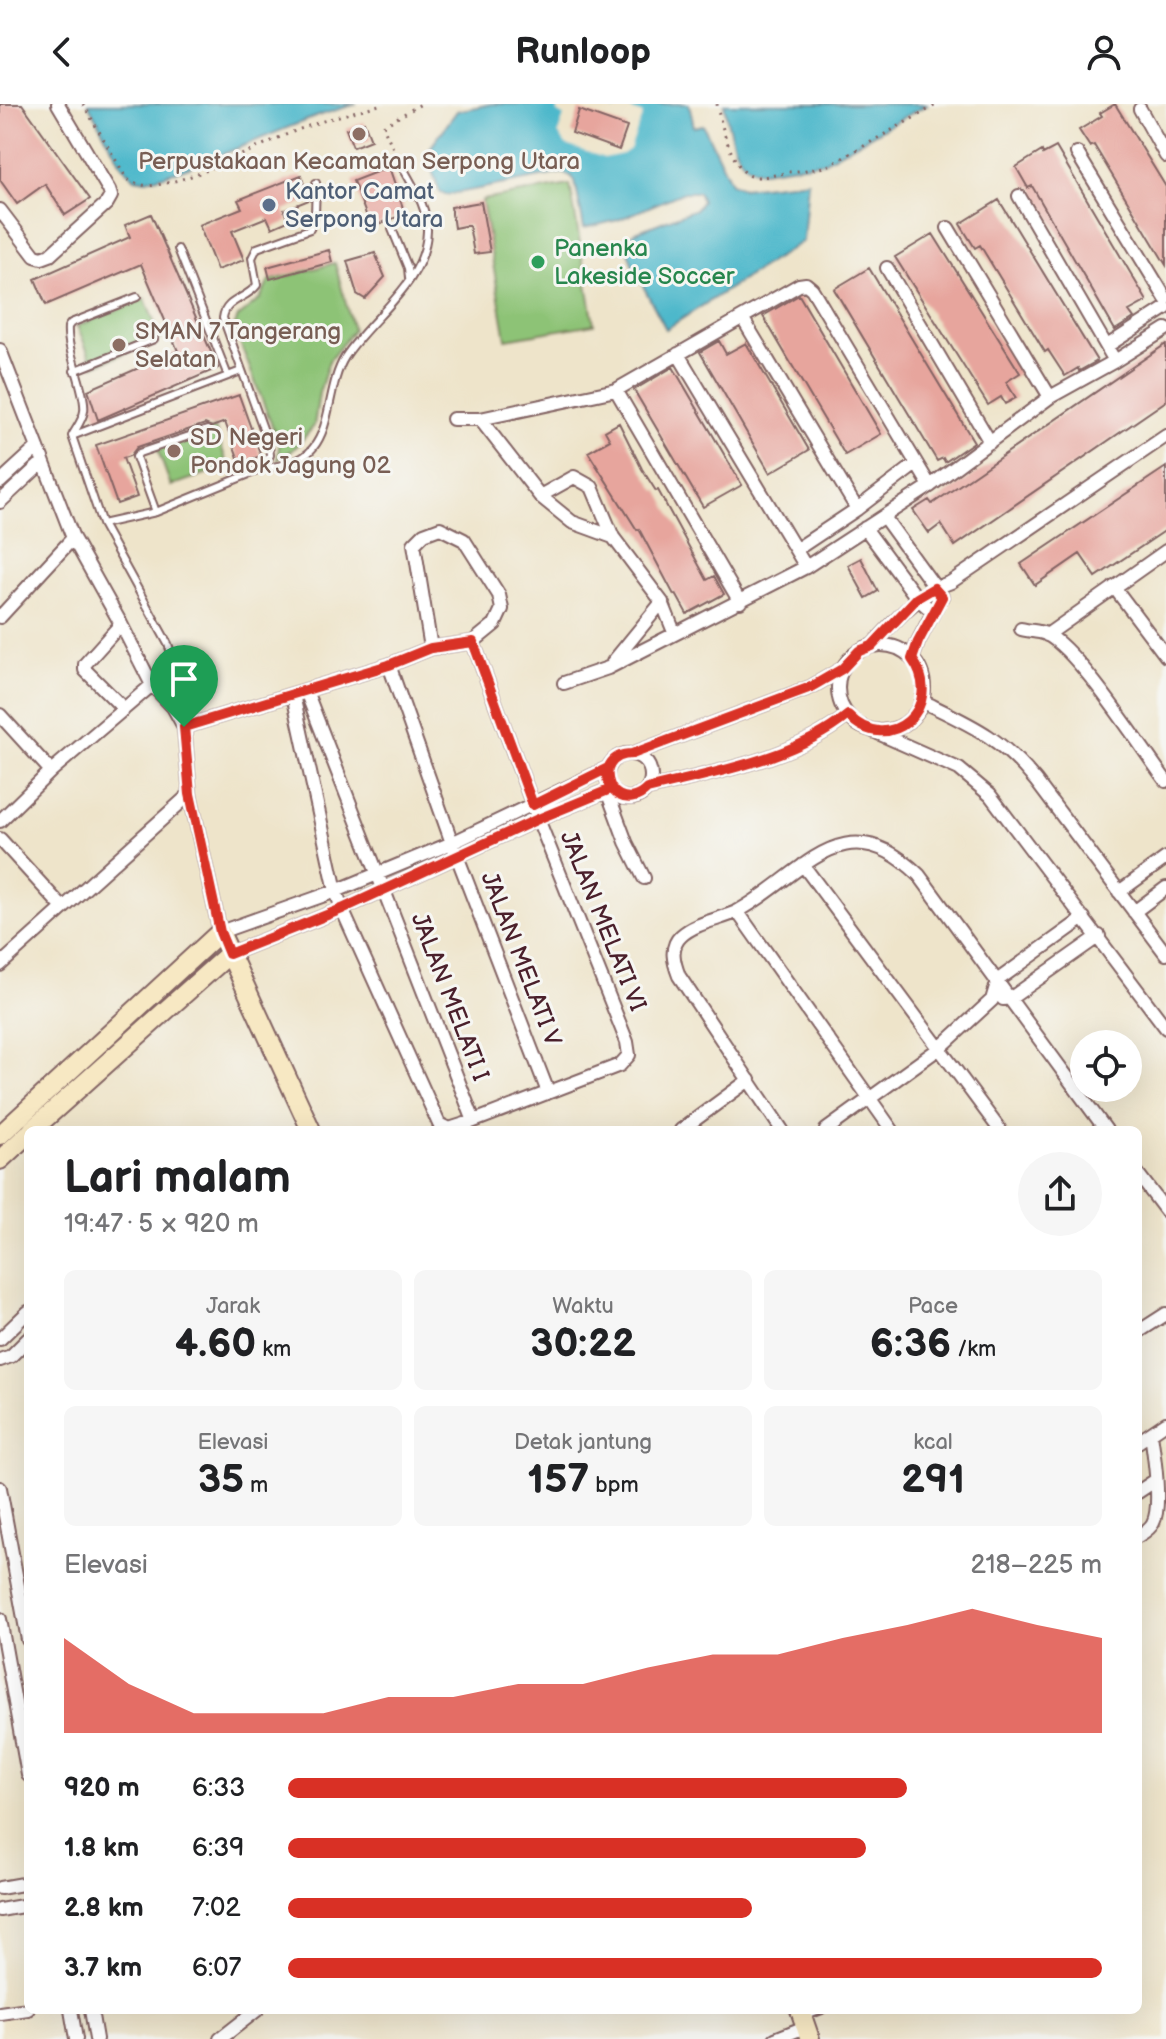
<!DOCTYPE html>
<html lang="id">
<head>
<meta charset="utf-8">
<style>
  body { margin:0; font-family:"Balsamiq Sans",sans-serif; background:#f6f6f6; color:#202124; height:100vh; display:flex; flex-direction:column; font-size:30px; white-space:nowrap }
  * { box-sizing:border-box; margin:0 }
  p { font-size:26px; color:#757577 }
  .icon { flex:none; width:44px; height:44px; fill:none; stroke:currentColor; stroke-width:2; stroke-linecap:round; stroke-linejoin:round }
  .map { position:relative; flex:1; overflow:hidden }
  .drawer { position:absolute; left:24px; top:1022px; width:1118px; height:888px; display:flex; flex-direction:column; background:#fff; border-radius:12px; box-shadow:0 8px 32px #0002 }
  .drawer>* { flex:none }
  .controls { position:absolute; left:1070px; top:926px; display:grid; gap:16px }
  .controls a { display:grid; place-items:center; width:72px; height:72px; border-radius:50%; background:#fff; box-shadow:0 8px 32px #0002; font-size:40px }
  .pin { position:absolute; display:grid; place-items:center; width:68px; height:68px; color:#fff; margin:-82px -34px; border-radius:50% 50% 50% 0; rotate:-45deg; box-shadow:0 0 8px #0007 }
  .pin .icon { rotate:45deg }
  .round { display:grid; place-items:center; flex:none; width:84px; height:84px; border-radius:42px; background:#f6f6f6 }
  .overview { display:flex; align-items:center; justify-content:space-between; height:136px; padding:0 40px }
  h1 { font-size:44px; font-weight:800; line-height:60px }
  .figures { display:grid; grid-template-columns:repeat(3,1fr); gap:12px; height:136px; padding:8px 40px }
  .figures div { display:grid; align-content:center; border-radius:12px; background:#f6f6f6; text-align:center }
  .figures b { font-size:40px; font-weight:800 }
  .figures small { font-size:22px; font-weight:400 }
  .figures p { font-size:22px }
  .chart { height:224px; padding:16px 40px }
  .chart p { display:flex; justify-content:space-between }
  .chart svg { width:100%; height:144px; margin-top:8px; fill:#d93025; opacity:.7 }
  ul { padding:0 40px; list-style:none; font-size:26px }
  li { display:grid; grid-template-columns:128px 96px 1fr; align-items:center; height:60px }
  li i { height:20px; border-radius:10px; background:#d93025 }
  header { display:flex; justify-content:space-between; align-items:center; height:104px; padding:0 40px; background:#fff; font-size:36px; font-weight:800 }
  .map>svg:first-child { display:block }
  .green { fill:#8dc376; stroke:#6c7150; stroke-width:2 }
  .water { fill:#4eb8cb; stroke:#4c6c7b; stroke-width:2 }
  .pier { fill:#eee4ca }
  .building { fill:#e7a59d }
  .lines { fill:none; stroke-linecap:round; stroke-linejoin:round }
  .lane-casing { stroke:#836463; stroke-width:10 }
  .street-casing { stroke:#836463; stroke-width:16 }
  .secondary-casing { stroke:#836463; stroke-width:22 }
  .path { stroke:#836463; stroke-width:3; stroke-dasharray:2 6; stroke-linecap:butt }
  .lane { stroke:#fff; stroke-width:6 }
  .street { stroke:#fff; stroke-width:12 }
  .secondary { stroke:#f7e8c3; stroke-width:18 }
  .route-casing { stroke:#fff; stroke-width:16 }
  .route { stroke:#d93025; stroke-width:10 }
  .education-dot { fill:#8d6e63; stroke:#f6f6f2; stroke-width:3 }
  .service-dot { fill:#5c6f8a; stroke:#f6f6f2; stroke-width:3 }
  .leisure-dot { fill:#2e9e5b; stroke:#f6f6f2; stroke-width:3 }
  .labels { text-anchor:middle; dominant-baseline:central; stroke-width:6; stroke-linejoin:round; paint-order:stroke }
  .education-label { font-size:24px; fill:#785e54; stroke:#f6f6f2; text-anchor:start }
  .service-label { font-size:24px; fill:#4e5e75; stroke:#f6f6f2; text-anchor:start }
  .leisure-label { font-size:24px; fill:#27864d; stroke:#f6f6f2; text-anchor:start }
  .street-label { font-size:24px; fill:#4a1f2b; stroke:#f6f6f2 }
</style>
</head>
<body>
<header><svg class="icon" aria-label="back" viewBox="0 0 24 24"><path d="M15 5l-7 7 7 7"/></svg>Runloop<svg class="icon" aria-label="person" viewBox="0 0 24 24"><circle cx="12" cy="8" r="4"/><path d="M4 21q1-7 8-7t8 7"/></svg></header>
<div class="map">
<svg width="1166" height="1935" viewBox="0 0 1166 1935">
  <rect width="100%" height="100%" fill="#f6f6f2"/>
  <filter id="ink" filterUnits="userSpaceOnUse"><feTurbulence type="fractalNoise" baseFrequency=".0125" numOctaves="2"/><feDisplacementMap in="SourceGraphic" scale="16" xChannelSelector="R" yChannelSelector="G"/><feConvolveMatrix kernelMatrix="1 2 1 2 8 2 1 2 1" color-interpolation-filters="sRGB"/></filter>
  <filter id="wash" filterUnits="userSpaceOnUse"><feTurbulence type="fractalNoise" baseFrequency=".006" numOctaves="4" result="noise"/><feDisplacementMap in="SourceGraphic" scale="32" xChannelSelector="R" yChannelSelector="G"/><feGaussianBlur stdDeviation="1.8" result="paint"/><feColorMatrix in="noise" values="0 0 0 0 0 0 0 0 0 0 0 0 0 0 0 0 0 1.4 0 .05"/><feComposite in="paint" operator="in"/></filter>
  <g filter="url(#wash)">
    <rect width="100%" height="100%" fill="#eee4ca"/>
    <path class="green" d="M570 81 594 220 506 235 482 96Z
      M335 159 353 226 329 257 319 289 314 322 296 343 278 356 279 340 234 223 238 213 260 195 269 177Z
      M145 195 161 235 94 262 77 222Z
      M215 324 228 362 171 382 157 344Z"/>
    <path class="water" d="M88 0H357C284 19 219 58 146 76L135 74 122 62Z
      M492 0H689L694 23 703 21 731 79 743 84 808 77 803 137 666 225 634 165 624 136 636 128 696 105 702 97 698 88H684L618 116 584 124 575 77 571 72 562 69 447 91 440 88 426 50 457 7Z
      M724 0H928L823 58 762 67C733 66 729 22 724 0Z"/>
    <path class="pier" d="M560 0H598L615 7 618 1 643 10 630 45 623 50 604 54 566 41 558 29 564 12 557 8Z"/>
    <g id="blocks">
      <path class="building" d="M0 0H22L90 95 65 111 45 80 17 100 0 76Z
        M1115 0 1166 83V161L1094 41 1090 43 1079 26 1102 12 1100 9Z
        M579 6 627 23 619 46 572 29Z
        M364 18 371 36 353 43 346 25Z
        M1056 43 1147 197 1129 207 1134 214 1115 226 1032 82 1028 84 1016 63 1042 47 1043 50Z
        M389 63 405 110 371 123 353 77Z
        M301 71 309 96 284 106 288 117 272 124 267 113 232 127 244 156 217 166 199 121 242 104 238 96Z
        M999 96 1097 257 1079 267 1078 264 1065 272 1048 246 1045 248 980 141 975 144 960 120Z
        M481 98 490 148 474 150 469 121 454 124 451 103Z
        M151 110 218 264 98 316 88 286 178 247 141 160 46 201 35 175 130 133 125 121Z
        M933 130 1020 269 1006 278 1016 294 1005 300 1001 293 988 301 895 153Z
        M329 146 332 158 270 175 267 163Z
        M375 149 385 173 365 195 357 190 347 157Z
        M869 164 974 338 945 358 943 354 937 357 834 185Z
        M799 191 881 330 845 351 763 212Z
        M719 237 726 250 746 239 809 346 770 369 700 248Z
        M1166 240V297L955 442 941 420 929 429 913 406 929 396 932 400Z
        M673 263 742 381 703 403 634 286Z
        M239 291 261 352 240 359 225 318 212 323 205 320 137 343 130 352 123 354 137 393 117 400 96 341Z
        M619 319 642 365 656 387 658 386 707 476 714 472 724 490 687 510 676 490 674 491 639 425 637 426 588 348 610 336 605 327Z
        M1166 363V426L1096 473 1080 450 1035 481 1021 460Z
        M861 454 878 487 866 494 848 461Z"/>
    </g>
  </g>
  <g filter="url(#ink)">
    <use href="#blocks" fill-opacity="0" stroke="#836463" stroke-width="2"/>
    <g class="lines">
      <defs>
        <path id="lane" d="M392 125 408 164 409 174
          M178 145 228 272
          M74 267 154 235
          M73 330C77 323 83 315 84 307 87 289 66 247 68 223L71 219 137 193
          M264 364C281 362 301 359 313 344 332 321 328 280 345 253 371 213 426 179 427 127 428 103 412 81 401 60
          M156 408 136 353 139 349 207 326
          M102 420 156 408 264 364 270 351 269 341 223 214C225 195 247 195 257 181L252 154 257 144 310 125 315 111 316 79
          M173 600V554L168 540 102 420 72 332 241 267
          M806 1912 822 1906"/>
        <path id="street" d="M1140 5 1166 52
          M1077 49 1166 195
          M1019 92 1115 257
          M0 106 35 152 42 154 50 151 107 99 111 92 109 86 58 0
          M948 124 1050 293
          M887 164 990 338
          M743 215 857 405
          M1107 242 1166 204
          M0 246 73 434 121 520 152 581 173 603 184 623 190 690 220 828 336 787 452 739 608 664
          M678 250 806 463
          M616 286 740 498
          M453 315H480L616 286 799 181 806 180 812 185 930 382
          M480 315 540 392 572 418 613 433
          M0 378 37 344
          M540 392 574 373 592 383 613 433 662 498 674 528
          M0 398 42 359
          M884 413 942 493
          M865 424 917 494 933 508
          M797 445 857 405 916 360
          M1114 483 1166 552
          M0 513 73 434
          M121 520 85 560V566L123 604
          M1021 525C1029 527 1039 527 1046 530 1078 545 1142 645 1166 677
          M1047 531 1166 447
          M838 584a43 43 0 1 1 86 0a43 43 0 1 1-86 0Z
          M872 542C896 516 916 490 951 478L1166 332
          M912 555 918 538 937 501
          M613 558 662 498
          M389 561 452 739 548 988
          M564 579 608 564 806 463 930 382 1050 293 1115 257 1166 225
          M306 587 474 1017
          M293 591 336 787 342 805 439 1020 449 1025 474 1017 620 961 629 951 627 938 538 715 473 538
          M922 597C973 622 999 632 1036 677L1166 850
          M0 611 51 667
          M184 623 389 561 431 544 473 538 495 520 502 505 499 491 464 436 440 424 424 430 414 440 431 544
          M871 626 959 665 990 691 1166 924
          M607 672a22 22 0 1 1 44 0a22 22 0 1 1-44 0Z
          M632 650 811 583 842 565
          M647 685C714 668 793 656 848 611
          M607 687 626 738 644 774
          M0 717 51 667 152 581
          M0 735 62 803
          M803 761 1000 1026
          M1119 788 1166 754
          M737 807 892 1026
          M1134 808 1166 784
          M229 850 342 805 538 715 611 685
          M0 861 190 690
          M1003 895 1011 894 1099 832
          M681 1026 749 976
          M782 1026 679 872C674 859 669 843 681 832 696 818 720 816 738 807 803 772 843 697 919 771L1106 1026
          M826 1026 941 943 992 896 998 876 1084 814
          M1138 1070 1166 1107
          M1138 1228 1166 1210
          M0 1235 28 1208
          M0 1256 11 1252 28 1235
          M1138 1338 1166 1319
          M0 1384 28 1536
          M1138 1388 1156 1376
          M1138 1432C1143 1429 1150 1425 1153 1419 1162 1402 1154 1350 1151 1330
          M0 1515 28 1671
          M0 1784 28 1779
          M0 1806 28 1801
          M71 1906 76 1935
          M91 1906 96 1935
          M0 1909 28 1905
          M220 1935 257 1906
          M775 1935 805 1923"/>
        <path id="secondary" d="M32 1026 229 850
          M0 1031 220 828 311 1026
          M0 1056 28 1030
          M800 1906 810 1935"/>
      </defs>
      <use href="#lane" class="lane-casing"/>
      <use href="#street" class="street-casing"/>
      <use href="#secondary" class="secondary-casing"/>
      <path class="path" d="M83 0 127 75C136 80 145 83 156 81 200 74 243 49 283 32 315 18 349 9 383 0
        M717 0C720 18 732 65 751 72 761 75 778 70 789 68 804 66 818 66 832 60L938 0
        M396 51 383 22 421 0"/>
      <use href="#lane" class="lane"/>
      <use href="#street" class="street"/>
      <use href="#secondary" class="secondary"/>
    </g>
  </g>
  <g class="lines" filter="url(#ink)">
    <defs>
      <path id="route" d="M184 623 190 690 220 828 229 850 342 805 538 715 611 685C601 667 611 650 632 650L811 583 842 565 859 547 872 542 917 494 934 484 942 493 918 538 912 555C947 603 888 654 848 611 793 656 714 668 647 685 629 704 604 690 608 664L533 701 473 538 431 544 389 561 184 623"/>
    </defs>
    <use href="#route" class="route-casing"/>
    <use href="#route" class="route"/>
  </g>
  <g class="education-dot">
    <circle cx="359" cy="30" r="8"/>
    <circle cx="119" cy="241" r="8"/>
    <circle cx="174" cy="347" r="8"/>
  </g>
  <circle class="service-dot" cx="269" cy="101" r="8"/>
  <circle class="leisure-dot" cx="538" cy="158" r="8"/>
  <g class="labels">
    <g class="education-label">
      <text x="359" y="57" text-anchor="middle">Perpustakaan Kecamatan Serpong Utara</text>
      <text x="135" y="227">SMAN 7 Tangerang<tspan x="135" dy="28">Selatan</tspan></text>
      <text x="190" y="333">SD Negeri<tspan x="190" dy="28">Pondok Jagung 02</tspan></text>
    </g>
    <g class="service-label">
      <text x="285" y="87">Kantor Camat<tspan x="285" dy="28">Serpong Utara</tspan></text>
    </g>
    <g class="leisure-label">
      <text x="554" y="144">Panenka<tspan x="554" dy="28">Lakeside Soccer</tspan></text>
    </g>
    <g class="street-label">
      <text transform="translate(603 817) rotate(68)">JALAN MELATI VI</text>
      <text transform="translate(521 855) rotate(69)">JALAN MELATI V</text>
      <text transform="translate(450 893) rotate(69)">JALAN MELATI I</text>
    </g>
  </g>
</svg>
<div class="controls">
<a><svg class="icon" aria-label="locate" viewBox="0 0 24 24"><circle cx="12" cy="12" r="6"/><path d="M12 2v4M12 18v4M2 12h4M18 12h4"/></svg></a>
</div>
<div class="pin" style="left:184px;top:623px;background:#1e9e55"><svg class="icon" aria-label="arrive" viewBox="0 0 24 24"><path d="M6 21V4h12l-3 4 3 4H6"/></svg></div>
<section class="drawer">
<div class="overview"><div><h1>Lari malam</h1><p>19:47 · 5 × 920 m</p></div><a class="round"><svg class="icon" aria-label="share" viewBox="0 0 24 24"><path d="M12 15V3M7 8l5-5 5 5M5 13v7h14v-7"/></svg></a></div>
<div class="figures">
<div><p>Jarak</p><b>4.60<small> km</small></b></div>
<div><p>Waktu</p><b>30:22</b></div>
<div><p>Pace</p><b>6:36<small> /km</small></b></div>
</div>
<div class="figures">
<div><p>Elevasi</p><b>35<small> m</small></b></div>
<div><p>Detak jantung</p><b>157<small> bpm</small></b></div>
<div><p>kcal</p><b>291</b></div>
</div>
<div class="chart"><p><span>Elevasi</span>218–225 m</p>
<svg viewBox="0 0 160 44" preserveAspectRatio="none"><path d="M0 44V15L10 29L20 38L30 38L40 38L50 33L60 33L70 29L80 29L90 24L100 20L110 20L120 15L130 11L140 6L150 11L160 15V44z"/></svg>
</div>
<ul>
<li><b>920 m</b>6:33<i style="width:76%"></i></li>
<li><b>1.8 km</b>6:39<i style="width:71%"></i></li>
<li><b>2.8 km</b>7:02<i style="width:57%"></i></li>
<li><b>3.7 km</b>6:07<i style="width:100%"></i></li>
</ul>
</section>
</div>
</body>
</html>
